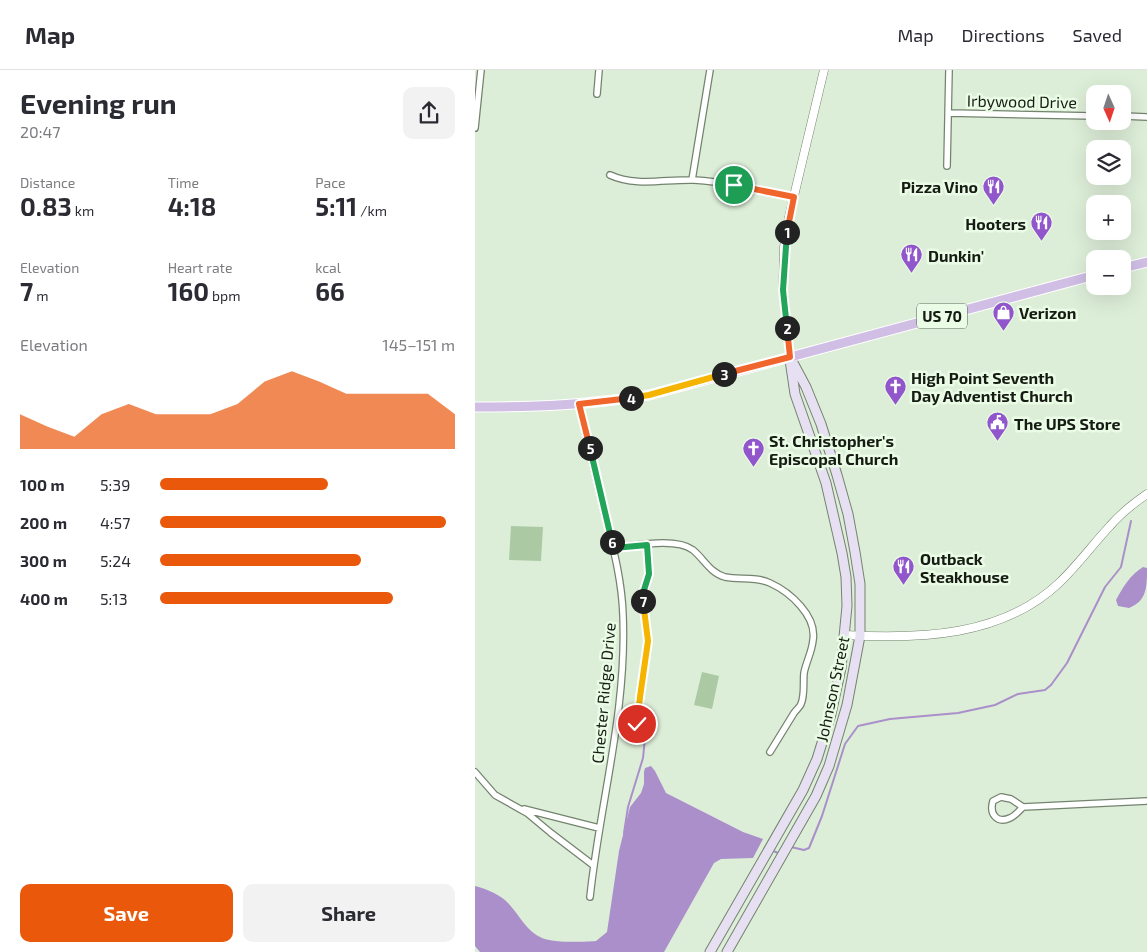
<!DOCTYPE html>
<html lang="en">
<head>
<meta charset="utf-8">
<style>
  body { margin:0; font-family:"Exo 2",sans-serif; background:#f2f2f3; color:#2b2b33; height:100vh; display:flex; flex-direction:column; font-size:19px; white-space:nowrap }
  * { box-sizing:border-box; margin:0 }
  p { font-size:16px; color:#7c7c81 }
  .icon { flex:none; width:28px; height:28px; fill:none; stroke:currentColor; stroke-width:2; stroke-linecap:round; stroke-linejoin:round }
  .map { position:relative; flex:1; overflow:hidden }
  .details { display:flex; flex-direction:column; background:#fff; width:475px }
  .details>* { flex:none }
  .needle { width:32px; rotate:177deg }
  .buttons { position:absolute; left:611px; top:15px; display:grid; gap:10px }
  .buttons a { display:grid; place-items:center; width:45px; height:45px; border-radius:10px; background:#fff; box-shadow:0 5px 20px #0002; font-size:25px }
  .pin { position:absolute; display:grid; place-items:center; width:42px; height:42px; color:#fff; margin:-21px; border:2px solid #fff; border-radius:50%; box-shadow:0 1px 5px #0007 }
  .km { position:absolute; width:25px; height:25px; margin:-12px; border-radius:50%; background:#222; color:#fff; font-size:14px; line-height:25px; text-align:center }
  .round { display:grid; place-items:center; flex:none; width:52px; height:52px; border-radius:10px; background:#f2f2f3 }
  .head { display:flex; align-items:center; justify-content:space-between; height:85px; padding:0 20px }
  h1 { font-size:28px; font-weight:700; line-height:38px }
  .stats { display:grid; grid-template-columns:repeat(3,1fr); gap:8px; height:85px; padding:5px 20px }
  .stats div { display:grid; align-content:center }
  .stats b { font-size:25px; font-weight:700 }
  .stats small { font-size:14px; font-weight:400 }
  .stats p { font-size:14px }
  .chart { height:140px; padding:10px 20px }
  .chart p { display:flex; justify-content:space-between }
  .chart svg { width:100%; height:90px; margin-top:5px; fill:#ea580c; opacity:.7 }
  .primary-button { display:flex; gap:10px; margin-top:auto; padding:10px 20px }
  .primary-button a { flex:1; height:58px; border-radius:10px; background:#ea580c; color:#fff; font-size:20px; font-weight:700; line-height:58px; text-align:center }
  .primary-button a+a { background:#f2f2f3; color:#2b2b33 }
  ul { padding:0 20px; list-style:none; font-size:16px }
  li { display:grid; grid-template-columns:80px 60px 1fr; align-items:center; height:38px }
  li i { height:12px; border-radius:6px; background:#ea580c }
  header { display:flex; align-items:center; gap:30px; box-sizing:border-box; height:70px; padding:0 25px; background:#fff; border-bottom:1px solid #e1e1e2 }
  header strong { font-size:24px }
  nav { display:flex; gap:28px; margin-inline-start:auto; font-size:18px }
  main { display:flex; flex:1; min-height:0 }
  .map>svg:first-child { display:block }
  .green { fill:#abc9a3 }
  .water { fill:#aa8fcb }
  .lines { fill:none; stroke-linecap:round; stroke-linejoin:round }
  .stream { stroke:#aa8fcb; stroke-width:2 }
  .minor-casing { stroke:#74836f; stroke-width:8 }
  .tertiary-casing { stroke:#74836f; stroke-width:9 }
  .secondary-casing { stroke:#74836f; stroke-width:11 }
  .primary-casing { stroke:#fff; stroke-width:11 }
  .minor { stroke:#fff; stroke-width:5.5 }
  .tertiary { stroke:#fff; stroke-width:8 }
  .secondary { stroke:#e7dff2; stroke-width:9 }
  .primary { stroke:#d0bee5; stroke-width:9 }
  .split-1-casing { stroke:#fff; stroke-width:10 }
  .split-2-casing { stroke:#fff; stroke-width:10 }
  .split-3-casing { stroke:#fff; stroke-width:10 }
  .split-4-casing { stroke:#fff; stroke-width:10 }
  .split-5-casing { stroke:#fff; stroke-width:10 }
  .split-6-casing { stroke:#fff; stroke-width:10 }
  .split-7-casing { stroke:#fff; stroke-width:10 }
  .split-8-casing { stroke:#fff; stroke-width:10 }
  .split-9-casing { stroke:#fff; stroke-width:10 }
  .split-1 { stroke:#f0652b; stroke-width:6 }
  .split-2 { stroke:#22a559; stroke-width:6 }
  .split-3 { stroke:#f0652b; stroke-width:6 }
  .split-4 { stroke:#f5b400; stroke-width:6 }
  .split-5 { stroke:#f0652b; stroke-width:6 }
  .split-6 { stroke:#22a559; stroke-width:6 }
  .split-7 { stroke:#22a559; stroke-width:6 }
  .split-8 { stroke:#f5b400; stroke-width:6 }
  .split-9 { stroke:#f5b400; stroke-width:6 }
  .labels { text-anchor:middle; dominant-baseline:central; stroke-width:5; stroke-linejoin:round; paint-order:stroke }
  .shield { fill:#eafce5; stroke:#565f53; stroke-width:1 }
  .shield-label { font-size:15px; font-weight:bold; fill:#161c14 }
  .street-label { font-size:16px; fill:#161c14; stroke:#eafce5 }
  .poi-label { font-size:16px; font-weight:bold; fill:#161c14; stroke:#eafce5; text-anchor:start }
</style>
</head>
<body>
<header>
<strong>Map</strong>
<nav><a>Map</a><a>Directions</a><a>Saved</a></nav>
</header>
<main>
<section class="details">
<div class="head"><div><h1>Evening run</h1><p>20:47</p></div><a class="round"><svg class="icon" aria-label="share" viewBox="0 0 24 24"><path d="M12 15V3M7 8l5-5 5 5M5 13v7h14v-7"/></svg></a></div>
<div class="stats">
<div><p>Distance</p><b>0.83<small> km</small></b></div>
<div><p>Time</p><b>4:18</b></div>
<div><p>Pace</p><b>5:11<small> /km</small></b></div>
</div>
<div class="stats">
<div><p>Elevation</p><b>7<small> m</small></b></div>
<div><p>Heart rate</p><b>160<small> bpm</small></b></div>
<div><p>kcal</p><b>66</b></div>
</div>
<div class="chart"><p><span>Elevation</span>145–151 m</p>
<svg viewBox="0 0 160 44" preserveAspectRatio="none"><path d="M0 44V27L10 33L20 38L30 27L40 22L50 27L60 27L70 27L80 22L90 11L100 6L110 11L120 17L130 17L140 17L150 17L160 27V44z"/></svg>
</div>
<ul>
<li><b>100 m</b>5:39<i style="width:57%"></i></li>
<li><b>200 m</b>4:57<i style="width:97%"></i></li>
<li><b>300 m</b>5:24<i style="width:68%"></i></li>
<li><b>400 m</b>5:13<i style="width:79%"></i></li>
</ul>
<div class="primary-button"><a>Save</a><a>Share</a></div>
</section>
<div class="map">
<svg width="672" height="882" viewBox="0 0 672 882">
  <rect width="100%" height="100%" fill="#ddeed8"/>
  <path class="green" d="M36 456 68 457 66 491 34 490Z
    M227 602 244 606 237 639 219 635Z"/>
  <path class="water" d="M668 497 672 498C672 517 672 531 654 538L643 536 641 530C648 517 655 505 668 497Z
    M176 696 180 701 191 723 268 762 288 769 278 788 246 789 239 793 189 882H5L0 876V816C12 819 26 825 34 834 45 846 52 862 67 868 78 873 109 872 121 871L132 862 144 781 155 737 166 723 169 714V702L170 698Z"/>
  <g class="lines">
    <path class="stream" d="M149 763 153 737 168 688 170 668
      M316 777 329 780 334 778 347 746 370 674 383 656 415 649 483 643 520 635 543 624 570 620 576 615 592 593 630 517 646 497 656 451
      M296 780 303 783 305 782"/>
    <defs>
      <path id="minor" d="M122 24 124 0
        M474 43 620 46
        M648 46 672 47
        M0 58 6 0
        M472 96 474 0
        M135 105C161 117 191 109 219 110 253 112 286 120 319 127
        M217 110 235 0
        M104 335C113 373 122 411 131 449 139 481 147 512 148 545 152 642 125 732 115 827
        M139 478C160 476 200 467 218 480 229 489 235 503 250 507 265 510 280 506 295 513 315 522 342 546 338 570 337 582 331 592 329 603 328 612 330 625 326 634 325 637 321 640 319 643 311 656 303 669 295 682
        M171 662 162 654 173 571 168 527 174 504 172 475
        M0 702 20 725 52 743 76 763 118 795
        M548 737C544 741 540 746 535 748 522 754 514 744 518 731L526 727 536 729 548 737 672 731
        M49 739 124 758"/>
      <path id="tertiary" d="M315 287 308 220 309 177 314 147 349 0
        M370 565C445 569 527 567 584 513 603 495 618 474 635 456 646 443 659 433 672 424"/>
      <path id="secondary" d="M235 882 328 720 342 689 356 644 366 598 372 536 371 507 367 483 351 413 320 324 315 290
        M252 882 341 726 354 696 372 635 385 566V514L380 482 373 444 362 405 346 354 331 317 315 287"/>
      <path id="primary" d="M648 198 672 192
        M0 337C61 337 114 335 174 325L620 205"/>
    </defs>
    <use href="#minor" class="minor-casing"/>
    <use href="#tertiary" class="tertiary-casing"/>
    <use href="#secondary" class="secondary-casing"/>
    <use href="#primary" class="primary-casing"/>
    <use href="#minor" class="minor"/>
    <use href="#tertiary" class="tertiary"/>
    <use href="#secondary" class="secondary"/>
    <use href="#primary" class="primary"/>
  </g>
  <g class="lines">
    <defs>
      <path id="split-1" d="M259 115 319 127 312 162"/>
      <path id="split-2" d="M312 162 308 220 312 258"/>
      <path id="split-3" d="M249 304 315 287 312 258"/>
      <path id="split-4" d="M156 328 174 325 249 304"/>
      <path id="split-5" d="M115 378 104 334 156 328"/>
      <path id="split-6" d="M115 378 137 472"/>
      <path id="split-7" d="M137 472 139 478 172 475 174 504 169 520 168 531"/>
      <path id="split-8" d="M165 627 173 571 168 531"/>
      <path id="split-9" d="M162 654 165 627"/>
    </defs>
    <use href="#split-1" class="split-1-casing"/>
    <use href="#split-2" class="split-2-casing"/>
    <use href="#split-3" class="split-3-casing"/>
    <use href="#split-4" class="split-4-casing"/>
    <use href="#split-5" class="split-5-casing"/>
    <use href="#split-6" class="split-6-casing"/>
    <use href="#split-7" class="split-7-casing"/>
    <use href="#split-8" class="split-8-casing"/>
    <use href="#split-9" class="split-9-casing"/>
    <use href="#split-1" class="split-1"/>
    <use href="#split-2" class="split-2"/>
    <use href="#split-3" class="split-3"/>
    <use href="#split-4" class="split-4"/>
    <use href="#split-5" class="split-5"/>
    <use href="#split-6" class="split-6"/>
    <use href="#split-7" class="split-7"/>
    <use href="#split-8" class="split-8"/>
    <use href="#split-9" class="split-9"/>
  </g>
  <defs>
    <symbol id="restaurant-pin" viewBox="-11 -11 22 30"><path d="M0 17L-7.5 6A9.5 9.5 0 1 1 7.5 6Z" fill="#9155cc" stroke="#eafce5"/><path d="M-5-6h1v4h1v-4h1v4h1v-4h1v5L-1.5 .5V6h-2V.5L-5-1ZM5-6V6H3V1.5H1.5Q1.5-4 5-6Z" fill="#fff"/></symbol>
    <symbol id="shop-pin" viewBox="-11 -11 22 30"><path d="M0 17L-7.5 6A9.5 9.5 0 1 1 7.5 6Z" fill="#9155cc" stroke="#eafce5"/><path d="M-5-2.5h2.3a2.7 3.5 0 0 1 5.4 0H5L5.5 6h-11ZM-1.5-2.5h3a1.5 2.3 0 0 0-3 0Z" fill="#fff"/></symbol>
    <symbol id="church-pin" viewBox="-11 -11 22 30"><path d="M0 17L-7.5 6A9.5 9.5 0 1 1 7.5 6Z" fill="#9155cc" stroke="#eafce5"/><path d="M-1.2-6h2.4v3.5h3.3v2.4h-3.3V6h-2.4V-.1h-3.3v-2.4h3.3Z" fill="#fff"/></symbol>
    <symbol id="civic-pin" viewBox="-11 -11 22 30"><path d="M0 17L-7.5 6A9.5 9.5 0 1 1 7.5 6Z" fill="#9155cc" stroke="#eafce5"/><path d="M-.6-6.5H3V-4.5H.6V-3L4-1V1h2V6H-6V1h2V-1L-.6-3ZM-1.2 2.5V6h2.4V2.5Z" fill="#fff"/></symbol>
  </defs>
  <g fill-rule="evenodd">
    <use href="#restaurant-pin" x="506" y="104" width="25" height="34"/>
    <use href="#restaurant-pin" x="554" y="140" width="25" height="34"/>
    <use href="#restaurant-pin" x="424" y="172" width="25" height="34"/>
    <use href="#shop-pin" x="516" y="230" width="25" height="34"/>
    <use href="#church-pin" x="408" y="304" width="25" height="34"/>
    <use href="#civic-pin" x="510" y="340" width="25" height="34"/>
    <use href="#church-pin" x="266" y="366" width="25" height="34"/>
    <use href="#restaurant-pin" x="416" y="484" width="25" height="34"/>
  </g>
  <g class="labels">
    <rect class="shield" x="442" y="233.5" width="50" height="25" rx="4"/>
    <g class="shield-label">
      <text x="467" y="246">US 70</text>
    </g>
    <g class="street-label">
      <text transform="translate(547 31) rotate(1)">Irbywood Drive</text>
      <text transform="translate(357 619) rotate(-78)">Johnson Street</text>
      <text transform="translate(128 623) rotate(-85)">Chester Ridge Drive</text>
    </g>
    <g class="poi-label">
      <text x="503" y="116" text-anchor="end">Pizza Vino</text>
      <text x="551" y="153" text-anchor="end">Hooters</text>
      <text x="453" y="185">Dunkin'</text>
      <text x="544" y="242">Verizon</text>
      <text x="436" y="307">High Point Seventh<tspan x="436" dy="18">Day Adventist Church</tspan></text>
      <text x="539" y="353">The UPS Store</text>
      <text x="294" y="370">St. Christopher's<tspan x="294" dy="18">Episcopal Church</tspan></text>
      <text x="445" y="488">Outback<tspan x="445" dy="18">Steakhouse</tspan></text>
    </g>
  </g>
</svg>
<div class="buttons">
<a><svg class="needle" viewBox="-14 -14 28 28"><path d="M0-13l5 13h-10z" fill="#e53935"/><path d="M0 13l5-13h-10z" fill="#7c7c81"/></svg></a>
<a><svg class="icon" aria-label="layers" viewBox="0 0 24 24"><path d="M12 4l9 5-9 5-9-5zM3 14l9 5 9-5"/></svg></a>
<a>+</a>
<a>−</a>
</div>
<div class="pin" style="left:259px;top:115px;background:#1e9e55"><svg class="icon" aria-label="arrive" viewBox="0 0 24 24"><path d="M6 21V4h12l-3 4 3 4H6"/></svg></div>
<div class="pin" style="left:162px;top:654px;background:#d93025"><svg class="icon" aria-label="check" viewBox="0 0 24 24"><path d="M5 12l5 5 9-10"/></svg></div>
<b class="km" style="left:312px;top:162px">1</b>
<b class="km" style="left:312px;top:258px">2</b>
<b class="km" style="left:249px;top:304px">3</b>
<b class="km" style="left:156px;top:328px">4</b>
<b class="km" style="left:115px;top:378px">5</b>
<b class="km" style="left:137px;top:472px">6</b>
<b class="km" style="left:168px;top:531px">7</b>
</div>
</main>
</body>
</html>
